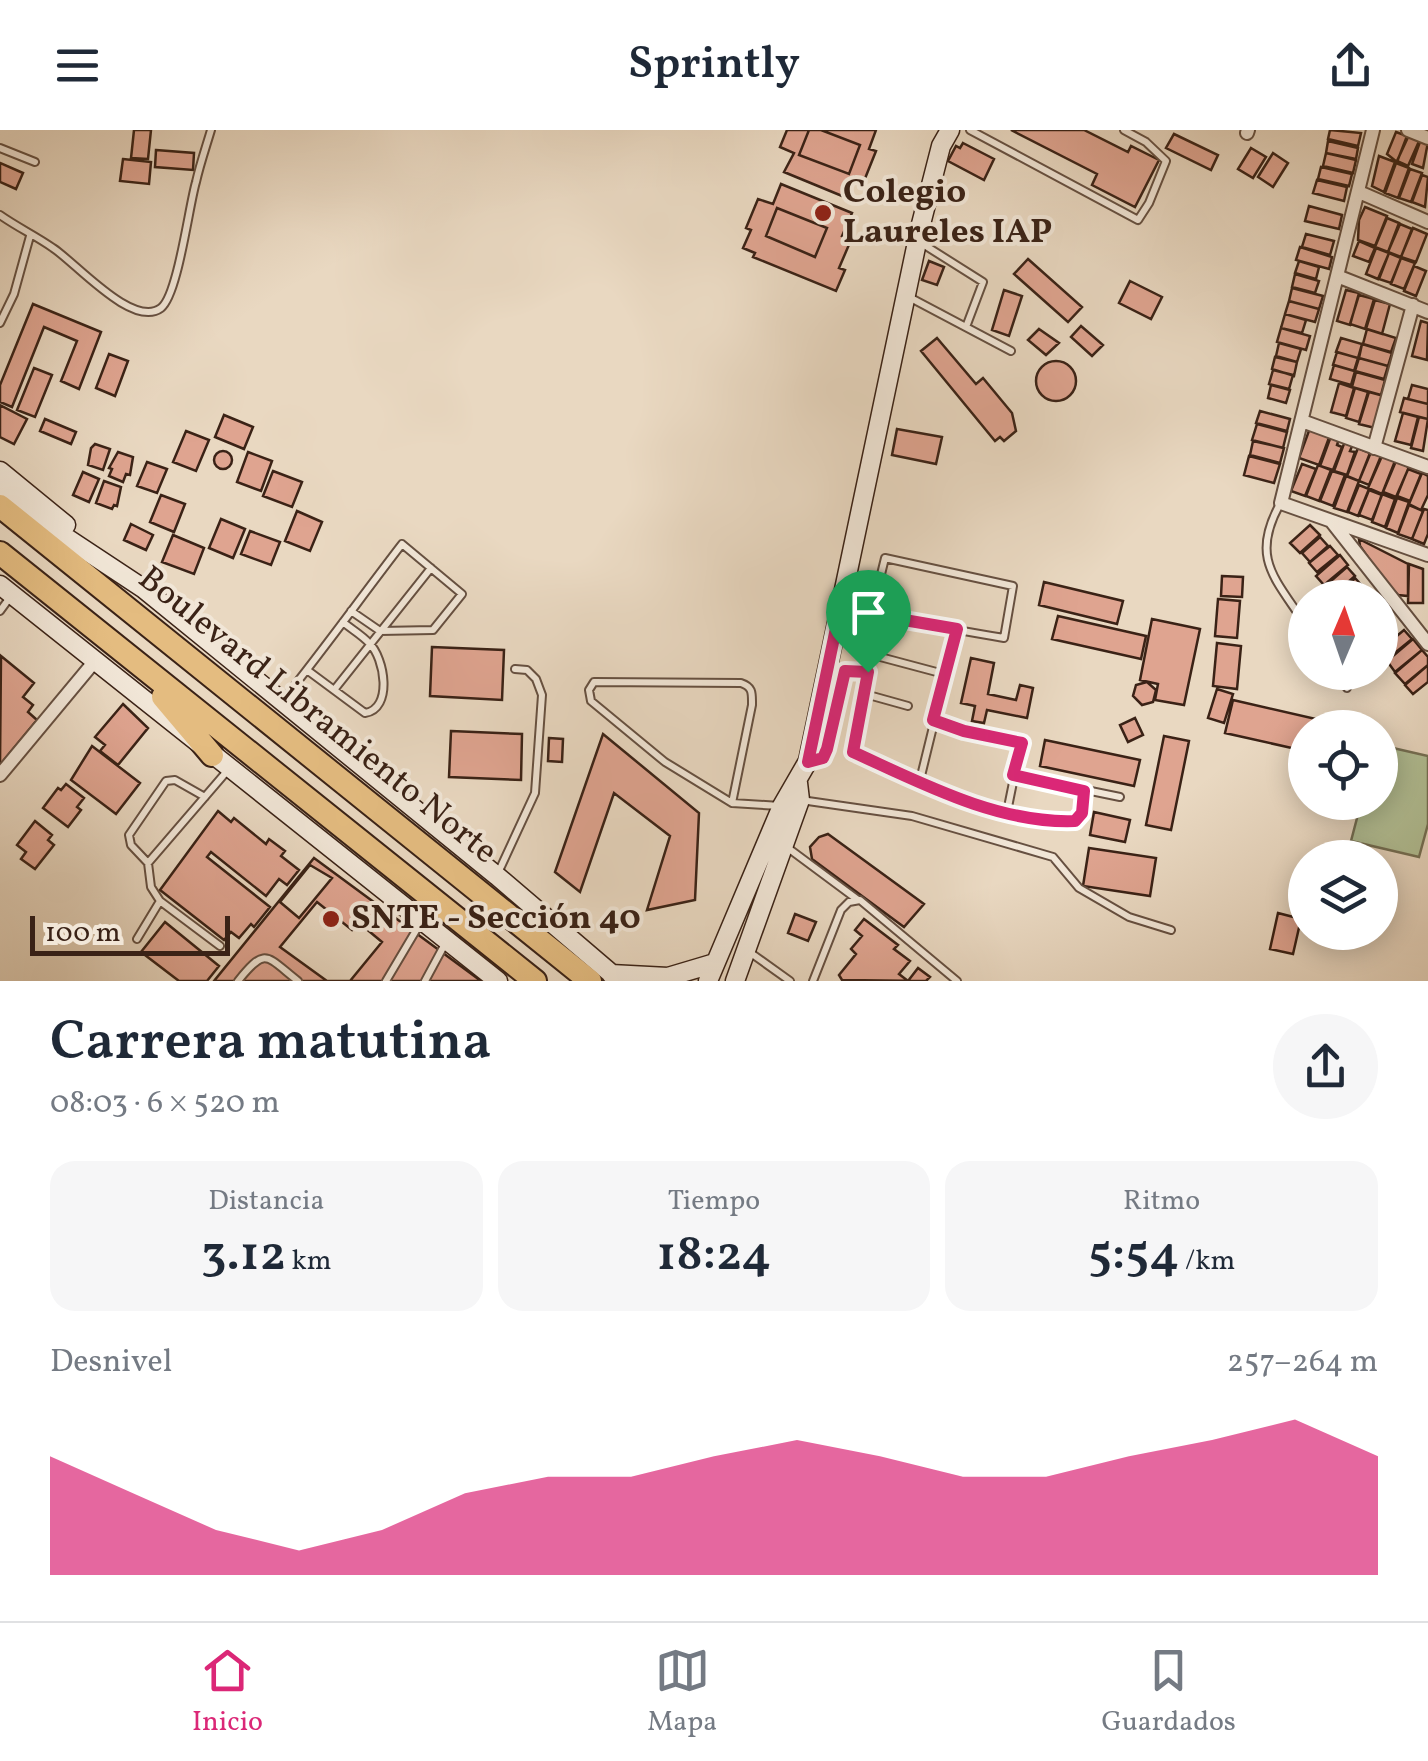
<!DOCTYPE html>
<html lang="es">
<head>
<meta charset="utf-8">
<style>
  body { margin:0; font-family:Vollkorn,serif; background:#f6f6f7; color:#1f2937; height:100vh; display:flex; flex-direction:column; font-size:38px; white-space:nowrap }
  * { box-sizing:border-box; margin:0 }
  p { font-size:32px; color:#747a83 }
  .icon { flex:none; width:55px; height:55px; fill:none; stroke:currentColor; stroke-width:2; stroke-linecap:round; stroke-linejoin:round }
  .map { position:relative; height:851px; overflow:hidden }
  .sheet { display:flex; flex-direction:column; background:#fff; flex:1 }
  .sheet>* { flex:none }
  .needle { width:65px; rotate:2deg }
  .tools { position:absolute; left:1288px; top:450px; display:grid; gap:20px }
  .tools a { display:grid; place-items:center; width:110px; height:110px; border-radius:50%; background:#fff; box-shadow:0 5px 25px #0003; font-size:50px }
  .scale { position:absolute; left:30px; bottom:25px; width:200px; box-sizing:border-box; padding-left:10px; border:5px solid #3a2216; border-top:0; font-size:28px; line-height:35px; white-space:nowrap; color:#3a2216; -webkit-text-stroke:8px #f1e6d7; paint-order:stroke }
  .pin { position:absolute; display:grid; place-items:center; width:85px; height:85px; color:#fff; margin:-102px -42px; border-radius:50% 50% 50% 0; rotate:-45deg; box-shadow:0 0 10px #0007 }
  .pin .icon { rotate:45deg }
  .round { display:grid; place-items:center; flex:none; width:105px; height:105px; border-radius:52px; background:#f6f6f7 }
  .head { display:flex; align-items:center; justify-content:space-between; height:170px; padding:0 50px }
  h1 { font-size:55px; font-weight:600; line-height:75px }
  .figures { display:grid; grid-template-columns:repeat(3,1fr); gap:15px; height:170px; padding:10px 50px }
  .figures div { display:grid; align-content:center; border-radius:25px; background:#f6f6f7; text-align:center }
  .figures b { font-size:50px; font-weight:600 }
  .figures small { font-size:28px; font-weight:400 }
  .figures p { font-size:28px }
  .chart { height:280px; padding:20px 50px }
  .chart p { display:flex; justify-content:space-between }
  .chart svg { width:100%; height:180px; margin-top:10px; fill:#db2777; opacity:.7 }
  header { display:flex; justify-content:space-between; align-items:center; height:130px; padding:0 50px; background:#fff; font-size:45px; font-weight:600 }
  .dock { display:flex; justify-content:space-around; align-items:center; height:140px; border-top:2px solid #e0e1e3; background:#fff; font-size:28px; color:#747a83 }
  .dock a { display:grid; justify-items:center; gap:5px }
  .dock .current { color:#db2777 }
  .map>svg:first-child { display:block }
  .green { fill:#b2c096; stroke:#767156; stroke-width:2.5 }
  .building { fill:#dfa490; stroke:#3a2216; stroke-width:2.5; fill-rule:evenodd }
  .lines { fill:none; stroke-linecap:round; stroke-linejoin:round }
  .lane-casing { stroke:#665041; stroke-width:10 }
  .street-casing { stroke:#665041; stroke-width:16 }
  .secondary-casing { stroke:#3a2216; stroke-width:21 }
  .highway-casing { stroke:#3a2216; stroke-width:26 }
  .lane { stroke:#f1e6d7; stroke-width:6 }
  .street { stroke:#f1e6d7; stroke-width:12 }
  .secondary { stroke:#f1e6d7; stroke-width:18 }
  .highway { stroke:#e4bc80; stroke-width:22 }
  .route-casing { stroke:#fff; stroke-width:20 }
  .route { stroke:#db2777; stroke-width:12 }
  .poi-dot { fill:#8f2418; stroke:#f1e6d7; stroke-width:4 }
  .labels { text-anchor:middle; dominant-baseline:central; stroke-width:8; stroke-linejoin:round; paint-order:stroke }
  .poi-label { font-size:35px; font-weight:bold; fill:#3a2216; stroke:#f1e6d7; text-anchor:start }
  .street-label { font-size:35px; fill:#3a2216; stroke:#f1e6d7 }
</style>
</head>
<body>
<header><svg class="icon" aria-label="menu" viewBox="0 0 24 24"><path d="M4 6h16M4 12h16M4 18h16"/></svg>Sprintly<svg class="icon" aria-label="share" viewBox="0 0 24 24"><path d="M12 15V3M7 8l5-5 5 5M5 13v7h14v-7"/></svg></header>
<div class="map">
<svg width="1428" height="851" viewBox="0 0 1428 851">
  <rect width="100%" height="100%" fill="#e9d8c1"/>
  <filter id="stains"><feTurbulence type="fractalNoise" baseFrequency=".002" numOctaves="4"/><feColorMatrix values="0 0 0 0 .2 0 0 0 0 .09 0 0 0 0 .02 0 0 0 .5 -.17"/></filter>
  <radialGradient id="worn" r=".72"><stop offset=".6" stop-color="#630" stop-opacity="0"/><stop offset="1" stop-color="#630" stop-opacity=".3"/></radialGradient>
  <path class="green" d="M1380 615 1428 626V694L1419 727 1351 711 1361 673 1380 672Z"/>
  <path class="building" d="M134 0H151L148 29 131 28Z
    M787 0H809L799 25 849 44 860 15 821 0H876L869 19 876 21 864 51 855 47 847 68 784 42 794 23 780 17Z
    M809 0H821L860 15 849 44 799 25Z
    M1011 0H1084L1128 22 1131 16 1159 30 1135 77 1092 55 1097 44Z
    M1330 0 1361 3 1358 16 1328 9Z
    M1396 2 1407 6 1397 32 1387 24Z
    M1174 4 1218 25 1211 40 1166 18Z
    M1409 5 1420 9 1408 36 1397 31Z
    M1421 9 1428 12 1423 38 1412 34Z
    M1328 11 1358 18 1356 29 1326 23Z
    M963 13 994 29 984 50 948 31 956 16 960 18Z
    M1251 18 1266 27 1253 48 1238 39Z
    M156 20 194 23 193 40 155 37Z
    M1273 23 1288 33 1273 57 1258 47Z
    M1326 23 1356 30 1353 43 1323 36Z
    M1379 26 1395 32 1384 62 1372 56Z
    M123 29 151 32 149 54 120 51Z
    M0 33 23 43 16 59 0 52Z
    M1396 33 1409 38 1398 68 1385 63Z
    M1321 37 1352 44 1349 56 1318 49Z
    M1410 39 1422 43 1411 72 1399 68Z
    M1422 45 1428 47 1425 77 1412 72Z
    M1317 50 1347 57 1344 71 1313 63Z
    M781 54 852 83 842 106 851 110 839 138 845 140 836 161 753 127 755 123 743 118 751 100 746 98 758 69 773 74ZM777 78 827 98 815 127 766 106Z
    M1309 76 1342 85 1339 99 1305 91Z
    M1365 77 1387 86 1375 116 1358 110 1359 90Z
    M777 78 827 98 815 127 766 106Z
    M1387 88 1399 93 1388 122 1375 117Z
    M1400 94 1412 99 1401 127 1388 122Z
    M1413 98 1427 104 1416 132 1401 127Z
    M1306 104 1334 111 1330 125 1302 117Z
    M1359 111 1375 118 1369 132 1353 126Z
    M1300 117 1332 127 1329 139 1296 130Z
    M1376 118 1389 123 1378 149 1366 144Z
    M1389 123 1401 128 1391 153 1379 149Z
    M1401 128 1415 133 1404 159 1391 154Z
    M1028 129 1082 177 1068 192 1014 144Z
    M929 131 944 137 937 155 922 150Z
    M1299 131 1319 137 1316 149 1295 143Z
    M1414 136 1426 141 1416 166 1404 161Z
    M1295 144 1319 151 1315 163 1292 157Z
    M1130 151 1162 167 1151 189 1119 173Z
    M1292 158 1323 166 1319 179 1289 171Z
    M1004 160 1022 166 1009 206 992 200Z
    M1346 160 1359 163 1350 195 1337 191Z
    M1359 165 1374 169 1365 199 1350 194Z
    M1375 170 1390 174 1382 204 1366 199Z
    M1289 171 1319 179 1315 192 1285 184Z
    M33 174 101 202 79 259 61 251 77 211 44 197 12 277 0 272V255Z
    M1285 184 1306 190 1302 203 1281 198Z
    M1421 191 1428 193 1427 230 1412 226Z
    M1081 196 1103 215 1092 226 1071 207Z
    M1281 198 1310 206 1306 220 1277 212Z
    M1039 199 1059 213 1046 225 1028 210Z
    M1367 199 1396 208 1391 222 1363 214Z
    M937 208 976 254 983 248 1012 283 1016 301 1004 311 1000 307 995 311 921 221Z
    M1341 208 1362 214 1358 228 1336 222Z
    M1279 213 1301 219 1297 232 1276 226Z
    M1362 214 1392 223 1388 236 1359 228Z
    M1337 222 1358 228 1354 241 1333 235Z
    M109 224 128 231 115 266 96 258Z
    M1275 227 1297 232 1294 246 1272 239Z
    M1359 228 1388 236 1384 249 1355 241Z
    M1036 251a20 20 0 1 1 40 0a20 20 0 1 1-40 0Z
    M1334 235 1355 241 1351 255 1330 249Z
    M34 238 52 245 35 287 17 280Z
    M1273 240 1293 245 1289 259 1269 254Z
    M1356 242 1385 250 1381 265 1352 257Z
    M1339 253 1354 258 1346 286 1331 282Z
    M1271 255 1290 260 1286 273 1268 268Z
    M1412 255 1428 259V274L1408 269Z
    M1355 258 1368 262 1359 292 1346 288Z
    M1369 262 1384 266 1375 298 1359 294Z
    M1404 268 1428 274V289L1400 282Z
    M0 275 27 289 14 314 0 307Z
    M1260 281 1290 289 1287 301 1256 293Z
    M1403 283 1418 287 1411 315 1395 311Z
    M224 285 253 297 244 319 215 307Z
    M1419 287 1428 289 1423 321 1411 318Z
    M45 289 76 302 71 314 40 301Z
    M1257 294 1287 302 1283 318 1252 310Z
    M1310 298 1330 305 1319 335 1299 328Z
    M897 299 942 307 936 334 892 325Z
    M186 301 209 310 196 341 173 332Z
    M1331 306 1339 309 1337 315 1342 317 1333 340 1320 336Z
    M1253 311 1284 318 1280 333 1250 325Z
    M1345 311 1353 314 1350 321 1355 322 1347 345 1334 341Z
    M95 314 110 319 103 340 88 335 91 318Z
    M1358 318 1370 323 1359 351 1347 346Z
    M214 330a9 9 0 1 1 18 0a9 9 0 1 1-18 0Z
    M118 322 133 327 130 345 126 344 123 352 109 346 112 339 109 338Z
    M248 322 272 331 261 361 237 352Z
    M1371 322 1381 326 1369 355 1359 351Z
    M1249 326 1280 334 1274 353 1244 345Z
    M1382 326 1395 331 1382 364 1368 358Z
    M1396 331 1409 337 1396 367 1383 362Z
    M147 332 167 339 157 363 137 356Z
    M1302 334 1316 339 1305 366 1291 361Z
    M1318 335 1331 340 1319 371 1306 366Z
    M1408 339 1421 344 1410 371 1397 366Z
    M273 341 302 352 292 377 263 366Z
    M1332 341 1345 345 1333 376 1320 371Z
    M83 342 99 349 89 372 73 365Z
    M1422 343 1428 346V365L1421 380 1409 374Z
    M1346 346 1359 351 1347 382 1334 378Z
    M104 351 121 357 117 376 114 375 112 379 96 373Z
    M1359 355 1369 359 1358 386 1348 382Z
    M1369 360 1382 365 1372 390 1359 385Z
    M1382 364 1395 369 1385 397 1372 392Z
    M161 365 185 374 174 402 150 392Z
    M1397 368 1409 372 1398 403 1386 398Z
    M1409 375 1423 381 1412 409 1398 404Z
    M1424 379 1428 380V404L1424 414 1412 409Z
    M297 381 322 392 310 421 285 411Z
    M221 389 245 399 233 428 209 418Z
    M131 394 153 405 146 420 124 410Z
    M1310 395 1320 405 1300 423 1290 413Z
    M250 401 280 412 271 435 241 424Z
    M173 405 204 418 194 444 162 432Z
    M1320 407 1328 416 1310 432 1302 423Z
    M1359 409 1408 434V466L1398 465 1385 452 1360 416Z
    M1330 416 1338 425 1317 442 1309 433Z
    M1340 425 1348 435 1324 455 1316 446Z
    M1409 434 1423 439V473H1408Z
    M1347 437 1355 446 1332 466 1324 457Z
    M1222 446 1243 447 1242 467 1221 466Z
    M1355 448 1364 458 1354 468H1338Z
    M1044 452 1123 471 1117 494 1039 475Z
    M1218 469 1240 471 1237 508 1215 506Z
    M1058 486 1146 506 1141 529 1052 509Z
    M1152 489 1200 499 1184 575 1155 570 1158 554 1140 550Z
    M846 493 865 495 862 516 843 513Z
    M1404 500 1412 509 1385 531 1380 520Z
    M1413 509 1422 520 1395 542 1387 531Z
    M1217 513 1241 516 1237 559 1213 556Z
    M432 517 504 520 502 570 430 566Z
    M1422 520 1428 527V535L1405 554 1395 543Z
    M1 526 34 553 23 567 33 575 28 582 37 590 0 635Z
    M971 528 994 533 988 564 1016 570 1020 555 1033 558 1027 588 987 580 984 593 972 591 975 576 961 573Z
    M1428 535V552L1413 564 1405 555Z
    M1147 552 1156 560 1153 572 1142 575 1133 566 1136 555Z
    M1217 559 1233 564 1224 593 1208 588Z
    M1233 570 1355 598H1305V621L1225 603Z
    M123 574 148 598 118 635 100 621 105 615 95 607Z
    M1135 588 1143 605 1128 612 1120 595Z
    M451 601 522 604 521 650 449 647Z
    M603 604 699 683 695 770 647 780 670 706 614 663 580 762 555 742Z
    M1164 606 1189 611 1171 700 1146 695Z
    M549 608 563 609 562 632 548 631Z
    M1045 610 1140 630 1134 656 1040 636Z
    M92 616 140 653 116 684 71 650Z
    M66 654 84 668 77 677 81 680 68 697 43 678 58 658 61 660Z
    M218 681 231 692 234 688 266 714 269 709 285 721 281 726 299 740 287 755 279 749 266 766 211 722 207 727 270 777 254 797 251 794 239 808 231 802 224 810 160 760Z
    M1094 682 1130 690 1125 712 1090 705Z
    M35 691 52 705 48 710 54 715 35 739 21 729 26 722 17 715Z
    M828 704 924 774 904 797 812 729 810 717 819 707Z
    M1089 718 1156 728 1150 766 1083 756Z
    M314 728 481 851H214Z
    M310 735 332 748 299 788 280 772Z
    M317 772 352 800 358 792 382 812 350 851H327L280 817Z
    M1278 783 1301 789 1293 824 1270 819Z
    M795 784 816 792 808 811 788 803Z
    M864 789 898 815 894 819 910 831 899 844 908 851 918 838 930 847 926 851 842 850 839 845 856 824 851 819 862 806 855 800Z
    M165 792 219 836 207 851H179L141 822Z"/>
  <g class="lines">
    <defs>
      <path id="lane" d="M970 0 1138 90 1149 73 1166 31 1146 12 1124 0
        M0 18 35 32
        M0 85C17 97 36 106 53 118 76 133 133 199 161 178 178 165 189 75 196 52 200 34 206 17 211 0
        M918 111 983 152 966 197
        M907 166 1011 221
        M0 193 14 164 30 106
        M1280 374C1250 428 1275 448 1305 494
        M841 479C896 489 950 499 1004 508L1013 456 885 428 871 485 869 524
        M0 481 11 466
        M307 540 365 583C393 579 385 528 369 513 362 505 351 499 343 492
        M867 542 869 524 944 544
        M1337 542 1347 558
        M334 560 431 438
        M865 564 908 576
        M283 570C324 519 362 466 402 414L462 464 433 500 380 501 351 481
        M933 590 963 601 1021 613 1007 682
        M809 631 823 628 827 619 845 541 867 542 853 622C921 653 998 693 1075 691L1082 683 1084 661
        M1013 645 1120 667
        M920 650 957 499
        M801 670 912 686 1053 727 1079 758 1129 787 1171 800
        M732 673 665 632 591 571 589 560 594 552 741 553C753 557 752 563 752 575L732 673 780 676
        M788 718 858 770
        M148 733 131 715 129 705 166 651 175 650 205 667
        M498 743 535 663 542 565 536 549 527 540 515 539
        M160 771 220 816
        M137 809 160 771 151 757 148 733 228 640
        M748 821 790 851
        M238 851C266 816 266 826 298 851
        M386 851 421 792
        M425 851 446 812
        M813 851 841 780 849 772 860 770 957 851"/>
      <path id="street" d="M1373 0 1281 373 1428 425
        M1408 0 1428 8
        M1247 3 1248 0
        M1359 62 1428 92
        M1337 146 1428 182
        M1302 291 1428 337
        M1374 318 1413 175
        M1332 392 1428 514
        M0 645 94 532"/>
      <path id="secondary" d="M0 341 66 395
        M0 358 35 387 144 459 497 746 620 851
        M0 455 498 851
        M611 844 668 847 715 833
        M708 851 782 676 808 631 920 98 941 16 950 0
        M735 851 800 670 798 653"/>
      <path id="highway" d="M0 376 590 851
        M0 423 535 851
        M163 567 212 625"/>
    </defs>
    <use href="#lane" class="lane-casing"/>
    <use href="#street" class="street-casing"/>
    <use href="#secondary" class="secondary-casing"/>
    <use href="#highway" class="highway-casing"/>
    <use href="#lane" class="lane"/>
    <use href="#street" class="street"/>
    <use href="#secondary" class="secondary"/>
    <use href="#highway" class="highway"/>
  </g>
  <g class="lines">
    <defs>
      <path id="route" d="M840 479 957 499 933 590 964 601 1022 613 1013 645 1084 661 1082 683 1075 691C998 694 921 653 853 622L868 542 845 541 827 619 823 628 808 632Z"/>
    </defs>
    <use href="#route" class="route-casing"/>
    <use href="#route" class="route"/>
  </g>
  <g class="poi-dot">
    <circle cx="823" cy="83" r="10"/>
    <circle cx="331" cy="789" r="10"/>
  </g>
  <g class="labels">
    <g class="poi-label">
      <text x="843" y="63">Colegio<tspan x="843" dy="40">Laureles IAP</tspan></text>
      <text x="351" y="789">SNTE - Sección 40</text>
    </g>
    <g class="street-label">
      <text transform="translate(317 586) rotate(39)">Boulevard Libramiento Norte</text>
    </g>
  </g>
  <rect width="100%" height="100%" filter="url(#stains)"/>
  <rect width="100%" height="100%" fill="url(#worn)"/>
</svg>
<div class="tools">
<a><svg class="needle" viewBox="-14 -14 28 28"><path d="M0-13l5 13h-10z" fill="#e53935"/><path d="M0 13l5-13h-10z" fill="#747a83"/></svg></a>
<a><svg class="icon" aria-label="locate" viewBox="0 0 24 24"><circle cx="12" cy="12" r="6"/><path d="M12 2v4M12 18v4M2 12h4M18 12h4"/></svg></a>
<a><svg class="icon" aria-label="layers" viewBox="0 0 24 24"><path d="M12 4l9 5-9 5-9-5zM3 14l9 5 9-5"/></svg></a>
</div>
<div class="scale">100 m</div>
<div class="pin" style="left:868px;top:542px;background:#1e9e55"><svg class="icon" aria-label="arrive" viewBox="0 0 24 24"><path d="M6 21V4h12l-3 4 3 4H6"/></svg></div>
</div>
<section class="sheet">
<div class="head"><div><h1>Carrera matutina</h1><p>08:03 · 6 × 520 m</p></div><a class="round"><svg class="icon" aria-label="share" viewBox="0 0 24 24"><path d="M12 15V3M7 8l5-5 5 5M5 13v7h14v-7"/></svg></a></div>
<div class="figures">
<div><p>Distancia</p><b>3.12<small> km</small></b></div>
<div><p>Tiempo</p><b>18:24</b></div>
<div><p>Ritmo</p><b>5:54<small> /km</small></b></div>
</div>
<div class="chart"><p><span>Desnivel</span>257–264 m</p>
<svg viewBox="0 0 160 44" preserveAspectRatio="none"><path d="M0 44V15L10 24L20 33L30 38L40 33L50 24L60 20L70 20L80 15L90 11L100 15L110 20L120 20L130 15L140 11L150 6L160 15V44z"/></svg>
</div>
</section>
<nav class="dock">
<a class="current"><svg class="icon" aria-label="home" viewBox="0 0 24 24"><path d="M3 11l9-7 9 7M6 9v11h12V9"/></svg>Inicio</a>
<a><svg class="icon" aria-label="map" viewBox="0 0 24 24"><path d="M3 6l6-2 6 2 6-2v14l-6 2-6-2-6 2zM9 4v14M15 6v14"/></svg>Mapa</a>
<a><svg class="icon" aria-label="saved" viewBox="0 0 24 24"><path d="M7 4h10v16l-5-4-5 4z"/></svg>Guardados</a>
</nav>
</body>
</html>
